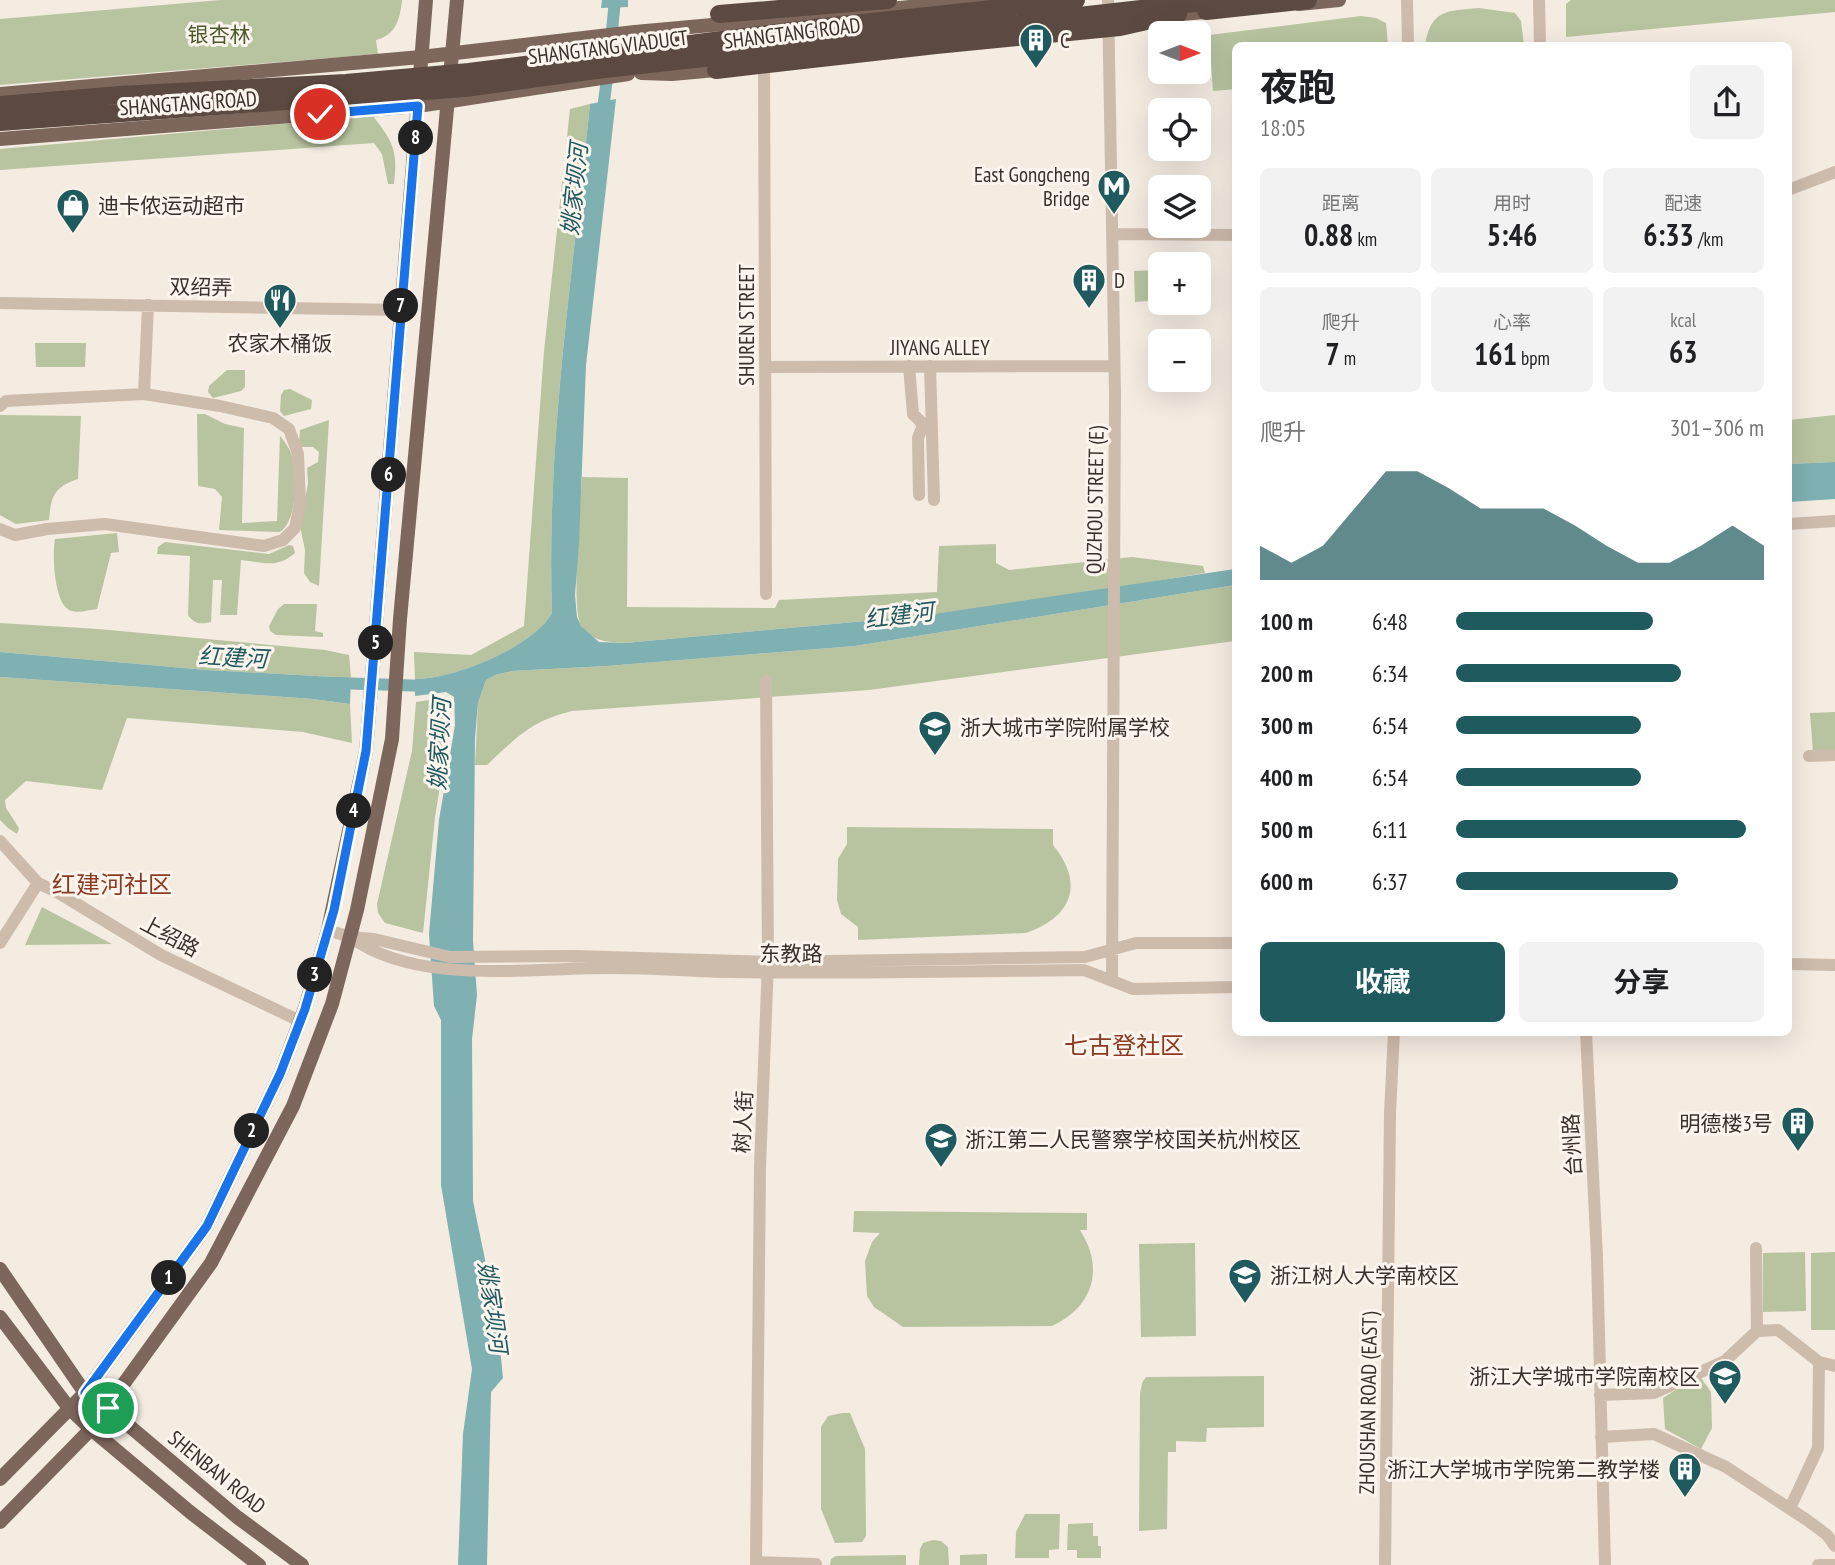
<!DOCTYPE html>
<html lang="zh">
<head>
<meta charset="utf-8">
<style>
  body { margin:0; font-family:"PT Sans Narrow","Noto Sans SC",sans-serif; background:#f2f2f2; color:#202124; height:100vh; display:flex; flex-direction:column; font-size:26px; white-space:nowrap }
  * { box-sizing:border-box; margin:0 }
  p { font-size:23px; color:#757577 }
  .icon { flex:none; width:38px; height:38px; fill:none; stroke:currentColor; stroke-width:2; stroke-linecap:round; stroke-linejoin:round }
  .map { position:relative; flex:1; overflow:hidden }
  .details { position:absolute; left:1232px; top:42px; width:560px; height:994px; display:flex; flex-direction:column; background:#fff; border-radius:10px; box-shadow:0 7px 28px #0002 }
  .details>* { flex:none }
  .needle { width:46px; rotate:90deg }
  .buttons { position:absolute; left:1148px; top:21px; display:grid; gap:14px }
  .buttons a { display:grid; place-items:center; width:63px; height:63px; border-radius:10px; background:#fff; box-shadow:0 7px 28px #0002; font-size:35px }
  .pin { position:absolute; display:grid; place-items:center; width:60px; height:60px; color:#fff; margin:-30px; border:4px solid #fff; border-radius:50%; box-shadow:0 2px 7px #0007 }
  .km { position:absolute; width:35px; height:35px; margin:-18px; border-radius:50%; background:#222; color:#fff; font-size:19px; line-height:35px; text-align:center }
  .round { display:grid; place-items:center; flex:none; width:74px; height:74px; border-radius:10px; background:#f2f2f2 }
  .summary { display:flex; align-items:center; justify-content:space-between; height:119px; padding:0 28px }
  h1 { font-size:38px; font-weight:700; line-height:52px }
  .metrics { display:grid; grid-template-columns:repeat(3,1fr); gap:10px; height:119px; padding:7px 28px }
  .metrics div { display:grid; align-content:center; border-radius:10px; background:#f2f2f2; text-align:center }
  .metrics b { font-size:30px; font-weight:700 }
  .metrics small { font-size:19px; font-weight:400 }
  .metrics p { font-size:19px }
  .chart { height:196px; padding:14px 28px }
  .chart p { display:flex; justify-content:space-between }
  .chart svg { width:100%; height:126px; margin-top:7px; fill:#1f5a5e; opacity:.7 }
  .cta { display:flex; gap:14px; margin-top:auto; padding:14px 28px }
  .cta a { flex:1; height:80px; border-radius:10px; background:#1f5a5e; color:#fff; font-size:28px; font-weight:700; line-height:80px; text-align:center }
  .cta a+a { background:#f2f2f2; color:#202124 }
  ul { padding:0 28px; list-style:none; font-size:23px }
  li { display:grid; grid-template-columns:112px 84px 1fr; align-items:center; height:52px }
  li i { height:18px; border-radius:9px; background:#1f5a5e }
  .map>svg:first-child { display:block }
  .green { fill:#b8c4a0 }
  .water { fill:#7fb0b2 }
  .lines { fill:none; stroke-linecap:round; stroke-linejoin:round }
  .canal { stroke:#7fb0b2; stroke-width:12 }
  .minor { stroke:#cdbbac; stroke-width:12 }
  .major { stroke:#7d675c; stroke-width:14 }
  .highway { stroke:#5c4a42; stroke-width:18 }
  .route-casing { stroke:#fff; stroke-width:14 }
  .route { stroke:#1a73e8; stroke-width:9 }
  .labels { text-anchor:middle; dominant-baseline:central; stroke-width:6; stroke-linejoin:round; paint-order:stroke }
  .street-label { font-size:21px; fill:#3b302b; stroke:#fbf5ee }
  .park-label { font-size:21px; fill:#4a5a2e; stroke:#fbf5ee }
  .poi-label { font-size:21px; fill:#3b302b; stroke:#fbf5ee; text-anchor:start }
  .water-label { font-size:23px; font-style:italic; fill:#1f5a5e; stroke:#fbf5ee }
  .quarter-label { font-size:24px; fill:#8c3b22; stroke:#fbf5ee }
</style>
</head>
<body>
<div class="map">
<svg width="1835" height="1565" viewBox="0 0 1835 1565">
  <rect width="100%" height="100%" fill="#f4ebe1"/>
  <path class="green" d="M221 0H402C400 19 396 35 376 40L378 54 0 85V19Z
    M1571 0H1835V12L1566 37V4Z
    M1479 8 1515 13 1521 21 1524 45H1425C1431 9 1447 11 1479 8Z
    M1361 16 1376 18 1386 23 1388 45 1236 46 1235 89 1213 91 1209 35Z
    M590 104C573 273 546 442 552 613 535 647 452 680 415 679L414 652 471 655 524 626 544 351 570 109Z
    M373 116C393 142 398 150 394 184H388L382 154 374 143 0 170V149Z
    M1160 270V300L1135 302 1134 271Z
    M35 343H86L85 367H36Z
    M227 370H245V387L241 391 213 398 208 392 209 386Z
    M290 389 312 400 311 409 284 416 280 411 281 395 284 390Z
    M197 414H205L225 424 244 428 242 523 277 521 280 436C285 442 290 449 292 456 298 475 297 521 280 532L219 530 222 497 215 489 198 486Z
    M0 415 81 416 78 479C54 487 51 496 49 520L16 524 0 515Z
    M1835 415V462L1789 464V420Z
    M329 420 319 586 310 582 304 573 305 550 300 526 308 483 307 468 318 462 319 452 313 447H301L299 441 300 430Z
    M582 477 628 478 627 607 775 608 779 600 937 592 939 546 996 544V563L1009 570 1132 557 1203 566 1205 573 1072 595 920 616 625 643C608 642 594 642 582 627 570 613 581 502 582 477Z
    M117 533 119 552 111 553 97 609C88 610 77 614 69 610 54 602 52 554 55 539Z
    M165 542 269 554 289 545 293 546 295 553C277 569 263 562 241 560L237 615H220L222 580H213L211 622C201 624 195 625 188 615L190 556 157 554 158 547Z
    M1235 585V641L869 690 572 711C531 721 517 737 487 765H475L478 703 486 680 495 675 512 671 607 666 855 646Z
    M284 604H317L315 631 323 633V637L276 635 270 631 269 626 278 609Z
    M0 623 98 629 325 650 349 655 351 678 207 670 0 652Z
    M0 677 313 699 350 704 352 743 303 732 127 718 102 790 26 781 5 800 6 808 19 828 17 834 8 828 0 820Z
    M442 698 448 701 450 725 435 817 423 933 385 923 378 913 377 904 412 751 416 702Z
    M1835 712V751L1813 752 1810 713Z
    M847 827 1053 829V845C1085 884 1072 917 1026 933L858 940V927L841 914 837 900 838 859 847 844Z
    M42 907 112 944 25 945Z
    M854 1211 1087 1213V1230H1080C1105 1269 1093 1307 1052 1326L903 1327 874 1307 867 1296 865 1261 872 1242 880 1233 853 1232Z
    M1195 1243 1196 1336 1141 1337 1139 1244Z
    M1805 1252 1806 1311 1763 1312V1253Z
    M1835 1252V1330H1811V1253Z
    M1699 1375 1711 1392 1712 1428 1701 1449 1665 1429 1663 1398Z
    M1264 1376V1427L1207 1428 1206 1442 1176 1441V1452H1168L1167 1529 1139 1531 1140 1394 1142 1383 1146 1377Z
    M842 1413H850L865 1449 866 1536 862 1542 835 1543 821 1509V1427L828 1416Z
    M1025 1514H1060L1059 1549 1049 1550V1558H1015L1016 1532Z
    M1093 1523V1536H1098V1546H1101V1558H1077V1550H1067L1068 1524Z
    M933 1540 941 1541 948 1547 949 1565H919L920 1549 923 1543Z
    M987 1554V1565H960V1555Z
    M906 1555V1565H830L831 1559 836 1556Z"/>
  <path class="water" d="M602 0H628V7L601 8Z
    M616 99 586 365 579 544 575 595 577 617 581 626 599 642 625 643 920 616 1235 569V585L855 646 607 666 512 671 495 675 486 680 478 703 475 738 473 941 477 995 472 1039 473 1201 497 1318 503 1378 491 1392 487 1565H458L463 1434 472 1369 441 1185V1020L434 1006 429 934 439 820 455 725 454 697 446 692 415 696V679C452 680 534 647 552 613 546 442 573 273 590 104Z
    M1835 462V499L1789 502V464Z
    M0 652 207 670 351 678 350 704 313 699 0 677Z"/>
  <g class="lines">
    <path class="canal" d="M611 41 615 0
      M602 118 608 70
      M335 683 428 686"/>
    <path class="minor" d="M1108 0 1115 393 1112 981
      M1407 0 1408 46
      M1539 0 1540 46
      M764 57 766 594
      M1788 190 1835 172
      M1112 234 1236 235
      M0 303 401 310
      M909 366 913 414 921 422 922 428 918 438 919 495
      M930 366 934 500
      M765 367 1114 366
      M144 394 148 305
      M0 406 6 401 144 394 220 406 273 418 289 429 298 454 300 503 295 528 283 540 264 546 105 524 47 529 15 535 0 529
      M1788 524 1835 521
      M1809 756 1835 755
      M0 841 38 883 57 892 161 955 300 1021
      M328 930 350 937 374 939 450 957 574 956 768 962 1085 957 1136 943H1236
      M350 937C419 987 532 967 613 968 652 968 691 971 730 972 848 974 966 971 1084 970L1133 989 1236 987
      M0 943 38 883
      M1788 964 1835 965
      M1586 1032 1597 1257 1605 1565
      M1757 1331 1778 1330 1819 1362 1835 1366
      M1600 1395 1654 1393 1725 1361 1757 1331 1756 1248
      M1601 1437 1654 1434 1726 1467 1807 1520 1827 1535 1835 1546
      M1790 1508 1818 1448 1819 1362
      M757 1562 816 1564
      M756 1565 760 1167 768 962 766 681
      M1385 1565 1390 1113 1394 1032
      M1818 1565H1835"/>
    <path class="major" d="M1299 4 1339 0
      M1170 15 1216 11
      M641 73 672 74 716 70
      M0 94 421 57 635 32 987 0
      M0 139 418 106 628 74
      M0 1269 85 1393 108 1408 237 1517 302 1565
      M0 1317 69 1408 91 1429 190 1512 259 1565
      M0 1479 85 1393 207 1226 280 1074 305 1008 328 930 366 751 426 0
      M0 1522 91 1429 211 1263 293 1106 332 1004 357 910 392 739 400 619 457 0"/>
    <path class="highway" d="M1206 11 1308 0
      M719 14 888 0
      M716 70 936 45 1120 27 1178 14
      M0 105 120 95 346 83 469 72 824 27 1076 0
      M0 122 465 88 596 70 1221 0"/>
  </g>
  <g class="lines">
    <defs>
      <path id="route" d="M108 1408 85 1393 207 1226 280 1074 305 1009 334 910 366 751 418 106 320 114"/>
    </defs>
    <use href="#route" class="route-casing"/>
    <use href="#route" class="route"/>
  </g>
  <defs>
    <symbol id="building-pin" viewBox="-11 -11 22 30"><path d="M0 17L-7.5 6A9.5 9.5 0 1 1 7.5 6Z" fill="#1f5a5e" stroke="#fbf5ee"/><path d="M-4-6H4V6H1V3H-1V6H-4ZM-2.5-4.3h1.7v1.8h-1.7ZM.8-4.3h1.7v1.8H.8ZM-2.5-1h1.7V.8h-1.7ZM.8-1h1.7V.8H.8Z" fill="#fff"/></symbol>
    <symbol id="metro-pin" viewBox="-11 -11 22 30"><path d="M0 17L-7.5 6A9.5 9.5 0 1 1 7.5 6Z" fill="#1f5a5e" stroke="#fbf5ee"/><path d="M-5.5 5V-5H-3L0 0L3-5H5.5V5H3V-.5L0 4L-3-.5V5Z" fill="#fff"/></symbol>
    <symbol id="shop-pin" viewBox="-11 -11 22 30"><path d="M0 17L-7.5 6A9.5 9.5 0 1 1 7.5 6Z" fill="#1f5a5e" stroke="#fbf5ee"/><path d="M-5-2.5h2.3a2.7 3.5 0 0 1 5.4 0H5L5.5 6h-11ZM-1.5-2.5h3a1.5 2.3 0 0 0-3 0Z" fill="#fff"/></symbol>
    <symbol id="restaurant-pin" viewBox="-11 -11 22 30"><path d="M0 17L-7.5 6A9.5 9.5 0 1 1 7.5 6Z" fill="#1f5a5e" stroke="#fbf5ee"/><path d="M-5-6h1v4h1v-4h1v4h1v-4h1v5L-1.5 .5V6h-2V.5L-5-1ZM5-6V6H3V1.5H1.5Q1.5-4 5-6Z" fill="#fff"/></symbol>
    <symbol id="school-pin" viewBox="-11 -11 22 30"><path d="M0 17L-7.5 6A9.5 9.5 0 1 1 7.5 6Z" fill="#1f5a5e" stroke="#fbf5ee"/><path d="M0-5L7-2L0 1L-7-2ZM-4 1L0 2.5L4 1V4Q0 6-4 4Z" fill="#fff"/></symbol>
    <symbol id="university-pin" viewBox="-11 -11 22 30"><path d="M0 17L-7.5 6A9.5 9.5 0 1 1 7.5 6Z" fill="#1f5a5e" stroke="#fbf5ee"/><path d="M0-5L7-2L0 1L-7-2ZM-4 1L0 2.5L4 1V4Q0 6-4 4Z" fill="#fff"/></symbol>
  </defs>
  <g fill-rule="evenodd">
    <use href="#building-pin" x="1017" y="21" width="38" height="52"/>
    <use href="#metro-pin" x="1095" y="167" width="38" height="52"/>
    <use href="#shop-pin" x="54" y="186" width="38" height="52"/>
    <use href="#building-pin" x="1070" y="261" width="38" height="52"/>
    <use href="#restaurant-pin" x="261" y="281" width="38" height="52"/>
    <use href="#school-pin" x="916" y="708" width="38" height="52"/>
    <use href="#building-pin" x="1779" y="1104" width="38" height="52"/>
    <use href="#university-pin" x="922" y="1120" width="38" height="52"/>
    <use href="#university-pin" x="1226" y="1256" width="38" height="52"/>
    <use href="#university-pin" x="1706" y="1357" width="38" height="52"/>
    <use href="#building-pin" x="1666" y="1450" width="38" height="52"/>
  </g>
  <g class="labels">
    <g class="street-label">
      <text transform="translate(792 33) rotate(-7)">SHANGTANG ROAD</text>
      <text transform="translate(608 47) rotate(-7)">SHANGTANG VIADUCT</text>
      <text transform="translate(188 103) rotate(-4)">SHANGTANG ROAD</text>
      <text transform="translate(201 287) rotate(1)">双绍弄</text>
      <text transform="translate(746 325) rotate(-90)">SHUREN STREET</text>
      <text x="940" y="347">JIYANG ALLEY</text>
      <text transform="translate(1095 500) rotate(-89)">QUZHOU STREET (E)</text>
      <text transform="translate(170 936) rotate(28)">上绍路</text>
      <text x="791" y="953">东教路</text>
      <text transform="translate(743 1122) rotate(-87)">树人街</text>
      <text transform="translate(1572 1145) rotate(-93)">台州路</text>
      <text transform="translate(1368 1403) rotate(-89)">ZHOUSHAN ROAD (EAST)</text>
      <text transform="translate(217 1472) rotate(39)">SHENBAN ROAD</text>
    </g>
    <g class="park-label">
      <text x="219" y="34">银杏林</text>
    </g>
    <g class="poi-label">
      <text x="1060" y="40">C</text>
      <text x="1090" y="174" text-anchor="end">East Gongcheng<tspan x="1090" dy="24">Bridge</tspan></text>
      <text x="98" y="205">迪卡侬运动超市</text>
      <text x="1114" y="280">D</text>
      <text x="280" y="343" text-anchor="middle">农家木桶饭</text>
      <text x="960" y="727">浙大城市学院附属学校</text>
      <text x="1773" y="1123" text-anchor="end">明德楼3号</text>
      <text x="965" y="1139">浙江第二人民警察学校国关杭州校区</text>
      <text x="1270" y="1275">浙江树人大学南校区</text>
      <text x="1700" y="1376" text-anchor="end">浙江大学城市学院南校区</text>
      <text x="1660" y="1469" text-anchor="end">浙江大学城市学院第二教学楼</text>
    </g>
    <g class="water-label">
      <text transform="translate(574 189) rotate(-84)">姚家坝河</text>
      <text transform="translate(899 615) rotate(-7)">红建河</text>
      <text transform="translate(233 657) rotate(3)">红建河</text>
      <text transform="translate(439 744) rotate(-87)">姚家坝河</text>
      <text transform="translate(493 1307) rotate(82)">姚家坝河</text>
    </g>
    <g class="quarter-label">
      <text x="112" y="884">红建河社区</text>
      <text x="1124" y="1045">七古登社区</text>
    </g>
  </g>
</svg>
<div class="buttons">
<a><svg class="needle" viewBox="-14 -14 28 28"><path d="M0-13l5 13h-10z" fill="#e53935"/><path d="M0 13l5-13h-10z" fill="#757577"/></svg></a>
<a><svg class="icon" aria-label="locate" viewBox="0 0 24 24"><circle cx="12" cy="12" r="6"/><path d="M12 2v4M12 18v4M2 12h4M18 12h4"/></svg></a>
<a><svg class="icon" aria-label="layers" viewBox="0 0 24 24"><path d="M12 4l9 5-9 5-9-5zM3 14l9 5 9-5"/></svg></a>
<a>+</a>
<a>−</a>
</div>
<div class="pin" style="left:108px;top:1408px;background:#1e9e55"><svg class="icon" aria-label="arrive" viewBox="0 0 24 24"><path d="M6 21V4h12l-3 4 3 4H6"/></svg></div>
<div class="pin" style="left:320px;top:114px;background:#d93025"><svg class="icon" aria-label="check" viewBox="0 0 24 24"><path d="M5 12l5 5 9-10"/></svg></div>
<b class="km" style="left:169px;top:1278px">1</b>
<b class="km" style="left:252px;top:1131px">2</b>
<b class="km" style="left:315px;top:975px">3</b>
<b class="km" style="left:354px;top:811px">4</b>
<b class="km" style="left:376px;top:643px">5</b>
<b class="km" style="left:389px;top:475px">6</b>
<b class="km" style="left:401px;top:306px">7</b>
<b class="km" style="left:416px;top:138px">8</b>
<section class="details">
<div class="summary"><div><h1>夜跑</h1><p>18:05</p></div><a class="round"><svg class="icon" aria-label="share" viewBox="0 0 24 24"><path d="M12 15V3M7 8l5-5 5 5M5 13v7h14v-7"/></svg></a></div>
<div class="metrics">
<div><p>距离</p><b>0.88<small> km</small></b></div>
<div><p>用时</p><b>5:46</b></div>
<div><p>配速</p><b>6:33<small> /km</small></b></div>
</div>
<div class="metrics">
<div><p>爬升</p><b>7<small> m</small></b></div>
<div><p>心率</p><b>161<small> bpm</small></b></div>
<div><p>kcal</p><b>63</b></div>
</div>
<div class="chart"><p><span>爬升</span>301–306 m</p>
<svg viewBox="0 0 160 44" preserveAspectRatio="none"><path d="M0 44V32L10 38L20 32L30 19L40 6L50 6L60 12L70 19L80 19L90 19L100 25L110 32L120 38L130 38L140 32L150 25L160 32V44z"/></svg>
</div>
<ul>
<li><b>100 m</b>6:48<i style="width:64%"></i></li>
<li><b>200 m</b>6:34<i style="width:73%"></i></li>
<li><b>300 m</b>6:54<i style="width:60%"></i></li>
<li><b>400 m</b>6:54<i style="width:60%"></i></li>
<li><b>500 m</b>6:11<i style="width:94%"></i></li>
<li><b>600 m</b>6:37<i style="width:72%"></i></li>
</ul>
<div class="cta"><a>收藏</a><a>分享</a></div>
</section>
</div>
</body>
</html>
